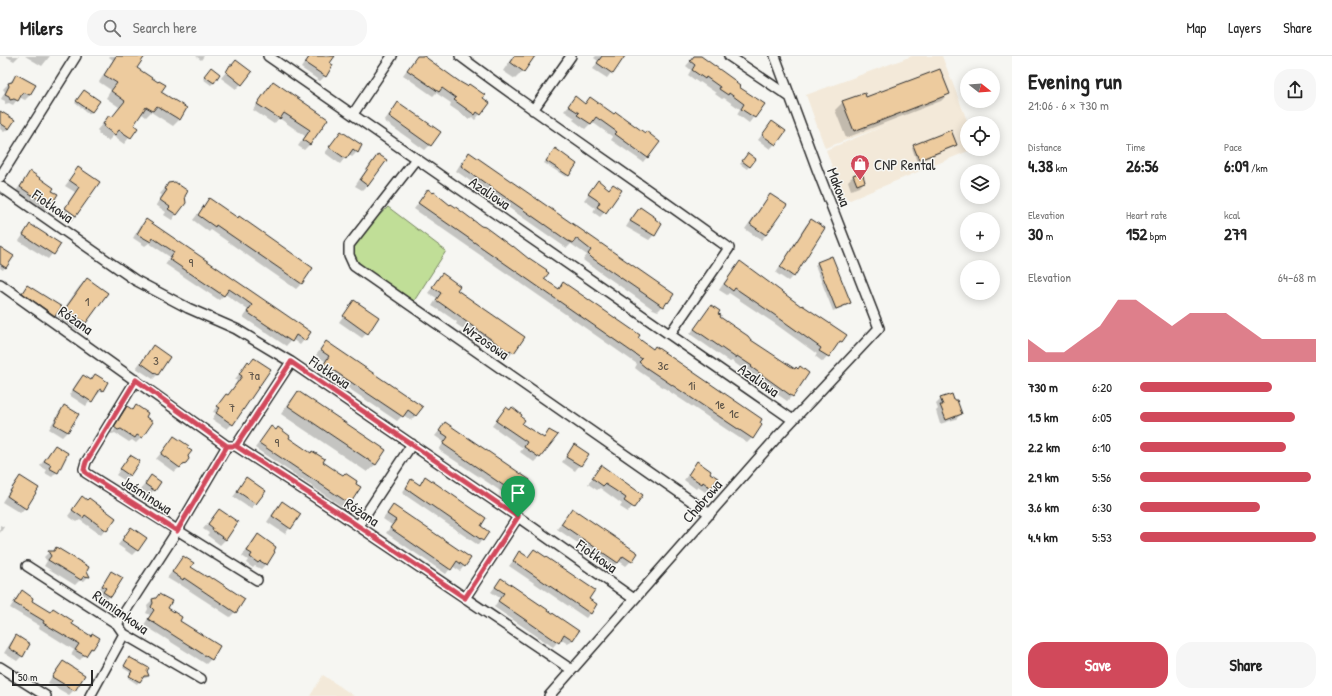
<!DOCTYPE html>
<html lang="en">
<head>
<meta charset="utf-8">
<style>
  body { margin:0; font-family:"Patrick Hand",sans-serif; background:#f6f6f6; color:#222; height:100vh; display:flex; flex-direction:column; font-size:15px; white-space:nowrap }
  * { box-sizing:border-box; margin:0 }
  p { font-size:13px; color:#767676 }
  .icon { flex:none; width:22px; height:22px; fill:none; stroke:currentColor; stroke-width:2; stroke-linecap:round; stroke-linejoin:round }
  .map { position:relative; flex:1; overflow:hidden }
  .side { display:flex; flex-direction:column; background:#fff; width:320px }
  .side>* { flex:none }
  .needle { width:26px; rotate:107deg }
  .tools { position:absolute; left:960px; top:12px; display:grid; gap:8px }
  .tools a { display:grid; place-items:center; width:40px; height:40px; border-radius:50%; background:#fff; box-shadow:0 2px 10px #0003; font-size:20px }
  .scale { position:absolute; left:12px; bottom:10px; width:81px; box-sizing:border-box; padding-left:4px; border:2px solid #2b2b2b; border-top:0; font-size:11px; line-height:14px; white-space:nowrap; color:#2b2b2b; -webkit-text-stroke:3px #f6f6f2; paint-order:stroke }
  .pin { position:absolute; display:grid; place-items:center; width:34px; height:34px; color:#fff; margin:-41px -17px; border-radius:50% 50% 50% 0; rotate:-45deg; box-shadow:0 0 4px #0007 }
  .pin .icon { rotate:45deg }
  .round { display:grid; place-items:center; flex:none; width:42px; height:42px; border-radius:16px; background:#f6f6f6 }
  .summary { display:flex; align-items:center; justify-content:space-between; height:68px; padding:0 16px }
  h1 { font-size:22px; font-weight:800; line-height:30px }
  .stats { display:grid; grid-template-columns:repeat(3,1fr); gap:6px; height:68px; padding:4px 16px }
  .stats div { display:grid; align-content:center }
  .stats b { font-size:17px; font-weight:800 }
  .stats small { font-size:11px; font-weight:400 }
  .stats p { font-size:11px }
  .chart { height:112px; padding:8px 16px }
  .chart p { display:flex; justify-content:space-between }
  .chart svg { width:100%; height:72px; margin-top:4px; fill:#d1495b; opacity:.7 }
  .button { display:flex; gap:8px; margin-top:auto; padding:8px 16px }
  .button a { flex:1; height:46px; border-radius:16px; background:#d1495b; color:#fff; font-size:16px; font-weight:800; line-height:46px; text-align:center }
  .button a+a { background:#f6f6f6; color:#222 }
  ul { padding:0 16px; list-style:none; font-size:13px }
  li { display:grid; grid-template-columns:64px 48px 1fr; align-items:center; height:30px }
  li i { height:10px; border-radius:5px; background:#d1495b }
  header { display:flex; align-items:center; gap:24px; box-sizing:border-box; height:56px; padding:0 20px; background:#fff; border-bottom:1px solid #e0e0e0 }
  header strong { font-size:19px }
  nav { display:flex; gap:22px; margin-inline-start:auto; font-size:14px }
  .search { width:280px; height:36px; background:#f6f6f6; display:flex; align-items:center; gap:10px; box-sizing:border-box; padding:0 14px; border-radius:16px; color:#767676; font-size:15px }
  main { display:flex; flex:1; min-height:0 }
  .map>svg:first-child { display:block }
  .built { fill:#f3e9d9 }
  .green { fill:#c0de97; stroke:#768461 }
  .shadow { fill:#0003 }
  .building { fill:#edcb9e; stroke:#2b2b2b }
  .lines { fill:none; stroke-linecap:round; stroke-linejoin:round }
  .minor-casing { stroke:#2b2b2b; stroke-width:12 }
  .minor { stroke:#f6f6f2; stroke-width:9 }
  .route-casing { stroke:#fff; stroke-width:8 }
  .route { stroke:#d1495b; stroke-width:5 }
  .labels { text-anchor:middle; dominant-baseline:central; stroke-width:3; stroke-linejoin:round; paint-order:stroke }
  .number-label { font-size:13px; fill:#5c5348 }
  .poi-label { font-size:15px; fill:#2b2b2b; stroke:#f6f6f2; text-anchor:start }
  .street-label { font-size:15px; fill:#2b2b2b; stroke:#f6f6f2 }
</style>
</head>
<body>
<header>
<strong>Milers</strong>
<div class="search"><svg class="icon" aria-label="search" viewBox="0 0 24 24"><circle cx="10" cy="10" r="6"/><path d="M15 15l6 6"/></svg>Search here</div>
<nav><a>Map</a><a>Layers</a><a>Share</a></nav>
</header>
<main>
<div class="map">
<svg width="1012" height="640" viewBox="0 0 1012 640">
  <rect width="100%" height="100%" fill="#f6f6f2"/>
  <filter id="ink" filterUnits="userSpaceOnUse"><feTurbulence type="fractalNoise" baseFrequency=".025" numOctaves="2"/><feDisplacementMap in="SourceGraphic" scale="8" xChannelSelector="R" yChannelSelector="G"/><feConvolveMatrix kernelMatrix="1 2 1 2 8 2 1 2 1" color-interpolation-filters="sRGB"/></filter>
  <g filter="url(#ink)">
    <path class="built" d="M912 0H942L968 67 967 93H973L850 144 843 141 826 94 887 69 825 92 806 39Z
      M323 619 354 640H310Z"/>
    <path class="green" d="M388 151 446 195 414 245 364 212 355 202 353 191 364 173Z"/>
    <path class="shadow" d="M7 0H19L14 5 7 1Z
      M25 0H50L42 10Z
      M110 0H144L135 12 160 36 186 53 179 64 173 70 151 56 146 61 141 57 133 69 137 72 124 88 113 80 108 85 98 77 99 76 97 74 109 60 112 62 119 51 106 42 111 34 99 26 113 4 109 1Z
      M196 0H204L201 4Z
      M309 0H333L329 7 325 20 320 25 301 12Z
      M417 0H423L489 47 475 64 472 61 469 63 450 50 451 47 436 37 433 40 403 19Z
      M513 0H533L523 15 515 23 503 15Z
      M596 0H624L607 22 593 13 598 5 594 2Z
      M695 0H699L734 27 738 31 763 49 749 67 737 58 740 53 724 42 722 43 715 38 716 37 700 26 699 27 688 19 691 14 686 10Z
      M231 10 241 28 236 33 221 22Z
      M209 15 214 26 211 29 203 23Z
      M16 20 30 39 25 44 19 41 13 49 9 47 5 48V45L1 43 5 36 3 33Z
      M273 26 327 63 309 89 304 94 298 90 305 80 279 62 274 68 253 54 268 31Z
      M82 38 92 55 89 58 75 47Z
      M948 38 941 45 846 82 835 54 843 46 866 43Z
      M575 42 584 48 590 42 647 101 643 106 611 84 613 81 592 66 585 73 573 64 575 62 564 55Z
      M398 47 430 89 425 94 384 65Z
      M0 56 9 72 4 76 0 73Z
      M772 66 775 88 770 93 758 84Z
      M341 76 357 96 352 101 348 98 340 108 325 97Z
      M956 89 954 91 917 106 912 92 914 90Z
      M555 93 568 119 566 121 544 107Z
      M469 97 663 250 658 255 653 253 587 207 583 204 587 199 571 188 567 192 562 189 456 115 464 102Z
      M378 99 367 129 362 134 355 130 373 104Z
      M746 101 754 103 747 113 740 108Z
      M78 113 98 126 76 160 71 165 60 158 75 136 65 130Z
      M30 117 57 139 44 155 15 136Z
      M853 120 864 126 859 131 851 134 848 125Z
      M598 126 605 156 600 161 593 156 595 152 584 144Z
      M169 128 184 140 185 146 172 164 164 159 166 156 156 149 162 139 160 138Z
      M428 135 543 223 558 233 563 227 636 282 752 382 747 387 640 316 635 312 637 308 414 153Z
      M771 139 766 179 761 184 745 173 766 144Z
      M209 144 312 212 301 228 296 233 211 174 209 176 193 164Z
      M640 152 654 163V179L649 184 626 171 635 157Z
      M811 164 793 220 788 225 776 217 806 169Z
      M146 165 304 284 300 289 292 283 286 290 243 261 248 254 225 238 219 244 165 208 170 201 149 187 145 190 133 182 141 169Z
      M30 169 60 188 48 203 19 185Z
      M0 192 12 200 3 214 0 212Z
      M740 206 801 251 846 279 823 306 815 300 817 298 774 267 729 237 727 239 719 234 735 211Z
      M818 206 850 247 848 249 833 255 815 209Z
      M442 219 456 235 524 282 508 302 505 299 503 300 456 268 457 266 441 255H440L432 250 437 242 428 237Z
      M87 223 106 237 85 267 78 275 58 261 79 231Z
      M28 230 55 260 50 265 18 242Z
      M354 245 367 277 362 282 339 266Z
      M711 250 718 261 751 285 795 314 808 317 792 340 787 345 747 317V316L732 305 730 306 690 278Z
      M326 287 416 359 411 364 403 359 397 365 320 313 325 305 316 299Z
      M153 290 158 318 153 323 136 312Z
      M248 307 232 368 227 373 212 363 216 357 213 356 221 344 226 339 228 340 237 325 235 323Z
      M95 319 107 326 102 334 97 339 95 338 86 350 69 339 78 325 83 320 90 324Z
      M298 336 384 394 375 409 367 416 281 358 291 344Z
      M941 343 961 358 956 363 940 368 936 355 938 353 936 348Z
      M64 351 77 358 67 376 62 381 49 373 59 356Z
      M136 351 145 361 152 366 141 382 136 387 132 384 129 386 115 377 112 378 110 377 111 375 113 376 125 356H123L127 352 132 355Z
      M506 352 510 355 521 368 543 383 550 375 539 401 534 406 520 396 523 392 492 370Z
      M445 368 523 432 519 437 511 432 505 438 439 394 444 386 435 380Z
      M271 371 322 406 349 447 344 452 255 392Z
      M174 381 186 392 187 400 185 407 174 416 156 403Z
      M574 389 588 398 575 415 562 406Z
      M55 390 57 416 52 421 45 417 47 414 40 410 50 395Z
      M130 400 129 419 124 424 116 419Z
      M697 406 710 431 705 436 698 431 696 433 684 424Z
      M601 410 641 439 628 456 620 451 622 448 600 432 597 434 588 428Z
      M151 420 160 426 149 440 141 433Z
      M20 421 25 452 20 457 2 446 15 426Z
      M247 422 265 435 251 453 233 441Z
      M425 422 479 470 482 484 478 489 402 437 411 424 419 429Z
      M82 441 115 462 101 479 80 464 77 466 68 460Z
      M282 446 300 458 285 478 267 466 277 451Z
      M572 453 631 505 626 510 619 505 613 511 557 473Z
      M219 454 225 484 220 489 207 479 209 477 203 473Z
      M389 455 470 503 460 515 452 510 446 518 386 477 392 469 383 463Z
      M0 469 4 471 0 477Z
      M131 472 137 494 132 499 118 489Z
      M258 479 266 508 261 513 255 510 253 512 246 507 248 504 242 500 253 484Z
      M57 492 86 515 89 520 84 525H79L75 529 44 510 47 505 44 501 49 496H53Z
      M534 494 587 543 590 557 586 562 509 510 519 497 527 502Z
      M183 501 189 511 235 556 230 561 178 527 177 528 167 522Z
      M112 517 110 540 105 545 99 542 102 537 98 535 107 522Z
      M501 523 572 584 568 588 560 583 553 591 494 551 500 542 491 536Z
      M22 536 30 545 49 557 53 553 70 568 90 580 93 578 99 582 92 593 87 598 86 597 80 604 71 599 74 594 39 572 40 570 10 552 17 541Z
      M152 544 166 552 211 603 206 608 144 569 150 559 146 557 148 553 147 549Z
      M16 581 22 600 17 605 4 597 11 586Z
      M127 605 146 615 148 620 146 622H142L137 628 128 622 131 617 123 612Z
      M63 606 74 634 69 639 48 627 58 611Z"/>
    <path class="building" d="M116 0H145L137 12 158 26 159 25 166 29 161 36 187 52 180 64 157 50 153 55 146 51 134 69 138 72 131 82 119 74 115 79 104 71 105 69 103 68 109 59 112 61 125 45 111 35 117 27 104 19Z
      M310 0H335L330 7 333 9 326 21 305 7Z
      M417 0H424L460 26 467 30 469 28 485 39 483 42 490 47 481 59 477 56 475 59 454 44 456 42 442 32 439 36 407 14Z
      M514 0H535L524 16 510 6Z
      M602 0H625L613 18 597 7Z
      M694 0H701L737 26 736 27 740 30 739 31 765 48 755 62 741 53 744 48 729 37 728 39 719 33 720 31 706 21 705 23 692 14 695 9 690 5Z
      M236 4 252 16 242 29 226 16 230 9H232Z
      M211 11 220 18 214 27 204 20Z
      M940 13 950 38 854 75 842 45 865 37 866 41Z
      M16 18 36 29 30 39 23 36 18 45 14 43 10 44 9 40 5 38 9 30 8 27 12 26Z
      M273 25 328 63 310 89 303 84 310 74 284 57 280 63 257 48Z
      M84 34 100 45 92 56 76 45Z
      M575 40 585 48 590 41 614 58 616 56 645 77 646 75 660 86 648 102 615 78 617 76 596 61 591 68 577 59 579 57 568 50Z
      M398 46 441 76 431 90 389 60Z
      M0 55 15 64 9 73 0 67Z
      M772 65 786 75 776 89 762 79Z
      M951 74 957 89 919 104 913 89Z
      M341 75 362 89 358 97 353 93 346 103 329 91Z
      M555 92 577 108 569 120 546 105Z
      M469 96 674 238 668 247 667 246 664 251 659 248 592 202 588 198 591 194 577 183H576L573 187 568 185 465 113 461 110Z
      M748 97 756 103 750 111 742 105Z
      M378 98 387 104 368 130 360 124Z
      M78 111 100 126 76 160 65 152 79 131 69 124Z
      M30 115 54 132 52 135 58 138 50 151 20 131Z
      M862 116 865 126 857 129 853 119Z
      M598 124 609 133 613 128 622 134 606 157 597 151 600 146 588 138Z
      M175 126 188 135 185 140 186 147 177 159 168 153 170 151 160 144 167 134 165 133 168 127Z
      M428 133 433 137 434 136 450 149 451 148 457 152 481 170 485 171 512 191 513 190 529 203V202L547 214 546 215 549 217 544 223 559 233 563 226 640 279 638 282 653 293 655 290 762 363 760 367 762 369 753 383 645 311 639 306 642 303 418 147Z
      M770 138 787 149 766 179 750 168Z
      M209 142 238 162 239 160 313 212 302 228 216 169 215 171 198 159Z
      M640 151 656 162 655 163 662 168 655 180 630 165Z
      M146 163 311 276 305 285 296 279 292 286 247 256 252 249 238 239 229 233 224 240 169 203 174 196 153 182 151 186 137 178Z
      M811 163 825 172 794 221 780 211Z
      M30 168 61 188 54 199 23 179Z
      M0 191 14 200 6 212 0 208Z
      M832 200 851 247 836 253 817 206Z
      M740 205 801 250 802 249 847 279 842 286 840 285 829 301 819 295 821 292 779 262 735 232 733 235 724 228Z
      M442 217 460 230 457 234 525 281 514 297 510 294 509 296 461 262V261L446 250V251L436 244 441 237 432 231Z
      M87 222 108 237 86 267 65 253Z
      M27 229 62 251 55 260 22 237Z
      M354 244 379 261 368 278 343 260Z
      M711 249 720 255 718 258 721 259 720 261 748 280 751 284 795 313 796 311 798 313 800 310 809 317 793 341 751 311 752 310 737 300 736 302 694 273Z
      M326 285 423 351 416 360 408 354 403 361 324 308 329 300 320 294Z
      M153 289 170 301 158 319 141 307Z
      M254 302 271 313 233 369 216 357 220 352 217 350 226 338 228 339 237 327 242 320 239 318 248 305 250 307Z
      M95 318 108 326 103 335 100 333 92 346 73 334 83 319 91 324Z
      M298 335 386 394 376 409 288 350Z
      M952 338 954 344H957L962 358 946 364 940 349H943L940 342Z
      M64 349 79 358 68 376 54 368Z
      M136 349 148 357 146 361 153 366 142 382 137 379 135 382 121 373 118 374 114 371 127 350 133 354Z
      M506 351 510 354 512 351 522 359 521 361 525 364 522 368 544 382 549 374 558 379 540 402 524 391 527 386 496 365Z
      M445 366 530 424 524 433 515 427 510 434 443 388 448 381 439 375Z
      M271 370 276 374 278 371 290 380 289 382 311 397 312 395 325 403 323 406 338 416 343 419 345 417 357 425 356 428 361 431 350 448 259 387Z
      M174 380 189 390 187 392 192 395 188 400 189 403 186 407 183 408 180 412 161 398Z
      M574 388 589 398 581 410 566 401Z
      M55 389 68 397 58 417 49 412 51 409 44 405Z
      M130 399 140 405 130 420 120 413Z
      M697 405 711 415 710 417 718 422 711 432 703 426 702 428 688 419Z
      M601 409 643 439 634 452 624 445 626 442 616 435 605 428 603 430 592 422Z
      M151 419 161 426 155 435 145 428Z
      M20 420 39 432 26 453 7 440Z
      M425 420 486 462 481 470 489 476 483 485 406 432 411 423 420 429Z
      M246 421 266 435 256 448 237 435Z
      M82 440 87 444 89 442 116 462 107 475 85 459 83 462 72 454Z
      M282 445 301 458 291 473 272 460Z
      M393 449 471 502 465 511 457 505 451 514 390 472 396 464 387 458Z
      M572 452 638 497 632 506 623 500 618 507 561 468Z
      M219 453 238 466 226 484 212 474 213 472 208 468Z
      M131 471 147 482 138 495 122 484Z
      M258 478 276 491 274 495 275 496 267 509 260 505 258 507 250 501 252 498 247 495Z
      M56 491 89 511 87 515 90 521 84 520 81 524 48 504 51 500 48 495H54Z
      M534 493 595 534 589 543 597 548 591 558 513 505 519 495 528 501Z
      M183 500 194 507 191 511 207 521 208 520 212 523 213 522 245 543 236 557 184 522 183 524 172 516Z
      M111 515 123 522 111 541 103 536 106 532 102 530Z
      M501 522 579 575 573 584 564 578 559 587 498 545 504 537 495 531Z
      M22 534 33 542 32 545 50 556 53 552 73 565 72 568 91 580 92 577 100 582 93 593 91 592 86 600 75 594 79 588 43 567 44 565 14 547Z
      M159 538 172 545 168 552 182 561 180 565 220 590 212 604 148 563 154 554 151 551 153 547 152 543 156 542Z
      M16 579 30 588 23 601 9 592Z
      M129 601 149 612 147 615 149 620H144L140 626 129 620 132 615 124 610Z
      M63 605 85 619 75 635 52 621Z"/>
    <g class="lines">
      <defs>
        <path id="minor" d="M268 0 793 364
          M460 0C548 66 640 127 729 192L670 278
          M729 0 790 41
          M533 54 571 0
          M353 58 392 0
          M416 103 349 189V199L354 210 710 458
          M0 121 76 0
          M0 130 135 224 188 252 236 273 291 306 518 461 634 543
          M0 228 227 390H236L339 457 572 614
          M136 324 86 406 84 413 86 417 257 524
          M236 390 291 306
          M358 470 412 388
          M27 510 117 568 124 578 201 623
          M465 542 518 461
          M117 568 177 475 227 390
          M0 611 46 640
          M90 640 124 578
          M549 640 779 379 879 272 817 113 775 0"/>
      </defs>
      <use href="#minor" class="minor-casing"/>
      <use href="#minor" class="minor"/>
    </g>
  </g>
  <g class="lines" filter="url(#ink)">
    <defs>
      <path id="route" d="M518 461 291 306 236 390H227L136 324 86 406 84 413 86 417 177 475 227 390H236L339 457 465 542 518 461"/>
    </defs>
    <use href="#route" class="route-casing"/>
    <use href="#route" class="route"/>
  </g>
  <defs>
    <symbol id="shop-pin" viewBox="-11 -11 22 30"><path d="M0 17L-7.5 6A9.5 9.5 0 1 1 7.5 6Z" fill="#d1495b" stroke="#f6f6f2"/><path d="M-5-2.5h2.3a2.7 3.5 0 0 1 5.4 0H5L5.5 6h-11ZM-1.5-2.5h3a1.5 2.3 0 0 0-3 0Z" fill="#fff"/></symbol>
  </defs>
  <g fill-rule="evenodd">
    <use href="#shop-pin" x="849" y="97" width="22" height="30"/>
  </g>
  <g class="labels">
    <g class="number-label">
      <text x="191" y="206">9</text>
      <text x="87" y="245">1</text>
      <text x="156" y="304">3</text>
      <text x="663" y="309">3c</text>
      <text x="254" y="319">7a</text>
      <text x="692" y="329">1i</text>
      <text x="720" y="348">1e</text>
      <text x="232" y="351">7</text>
      <text x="734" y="357">1c</text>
      <text x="277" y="386">9</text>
    </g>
    <g class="poi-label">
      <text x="874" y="108">CNP Rental</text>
    </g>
    <g class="street-label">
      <text transform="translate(839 131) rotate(69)">Makowa</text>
      <text transform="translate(490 137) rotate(34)">Azaliowa</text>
      <text transform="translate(53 150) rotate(35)">Fiołkowa</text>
      <text transform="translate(76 264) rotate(35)">Różana</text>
      <text transform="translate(486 285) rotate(35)">Wrzosowa</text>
      <text transform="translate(330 316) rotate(34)">Fiołkowa</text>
      <text transform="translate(759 324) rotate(35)">Azaliowa</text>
      <text transform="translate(147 439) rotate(33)">Jaśminowa</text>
      <text transform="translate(702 445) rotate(-49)">Chabrowa</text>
      <text transform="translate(362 456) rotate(34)">Różana</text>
      <text transform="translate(597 500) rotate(35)">Fiołkowa</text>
      <text transform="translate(121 556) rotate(35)">Rumiankowa</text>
    </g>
  </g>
</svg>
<div class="tools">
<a><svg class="needle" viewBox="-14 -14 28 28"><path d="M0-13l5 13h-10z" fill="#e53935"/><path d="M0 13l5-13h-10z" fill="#767676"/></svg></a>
<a><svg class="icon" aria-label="locate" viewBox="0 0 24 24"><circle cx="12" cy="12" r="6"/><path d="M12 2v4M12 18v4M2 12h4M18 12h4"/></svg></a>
<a><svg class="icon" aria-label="layers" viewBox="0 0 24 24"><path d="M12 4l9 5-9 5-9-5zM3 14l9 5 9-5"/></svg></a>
<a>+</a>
<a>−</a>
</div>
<div class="scale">50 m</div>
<div class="pin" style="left:518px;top:461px;background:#1e9e55"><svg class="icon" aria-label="arrive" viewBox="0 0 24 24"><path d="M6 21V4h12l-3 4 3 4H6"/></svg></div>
</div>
<section class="side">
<div class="summary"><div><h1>Evening run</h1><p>21:06 · 6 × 730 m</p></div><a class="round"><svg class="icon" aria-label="share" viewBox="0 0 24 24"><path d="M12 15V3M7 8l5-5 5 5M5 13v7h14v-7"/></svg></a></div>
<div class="stats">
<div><p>Distance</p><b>4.38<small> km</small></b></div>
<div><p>Time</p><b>26:56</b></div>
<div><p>Pace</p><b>6:09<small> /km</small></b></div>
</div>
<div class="stats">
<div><p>Elevation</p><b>30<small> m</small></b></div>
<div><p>Heart rate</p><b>152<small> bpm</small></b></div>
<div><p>kcal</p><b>279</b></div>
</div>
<div class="chart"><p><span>Elevation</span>64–68 m</p>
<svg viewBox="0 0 160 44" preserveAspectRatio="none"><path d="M0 44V30L10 38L20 38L30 30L40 22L50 6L60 6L70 14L80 22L90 14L100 14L110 14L120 22L130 30L140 30L150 30L160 30V44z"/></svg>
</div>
<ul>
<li><b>730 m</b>6:20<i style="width:75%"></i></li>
<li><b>1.5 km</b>6:05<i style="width:88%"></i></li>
<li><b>2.2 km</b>6:10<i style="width:83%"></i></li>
<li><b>2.9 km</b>5:56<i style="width:97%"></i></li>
<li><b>3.6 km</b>6:30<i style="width:68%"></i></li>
<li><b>4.4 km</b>5:53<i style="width:100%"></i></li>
</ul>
<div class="button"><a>Save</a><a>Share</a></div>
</section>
</main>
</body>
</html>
